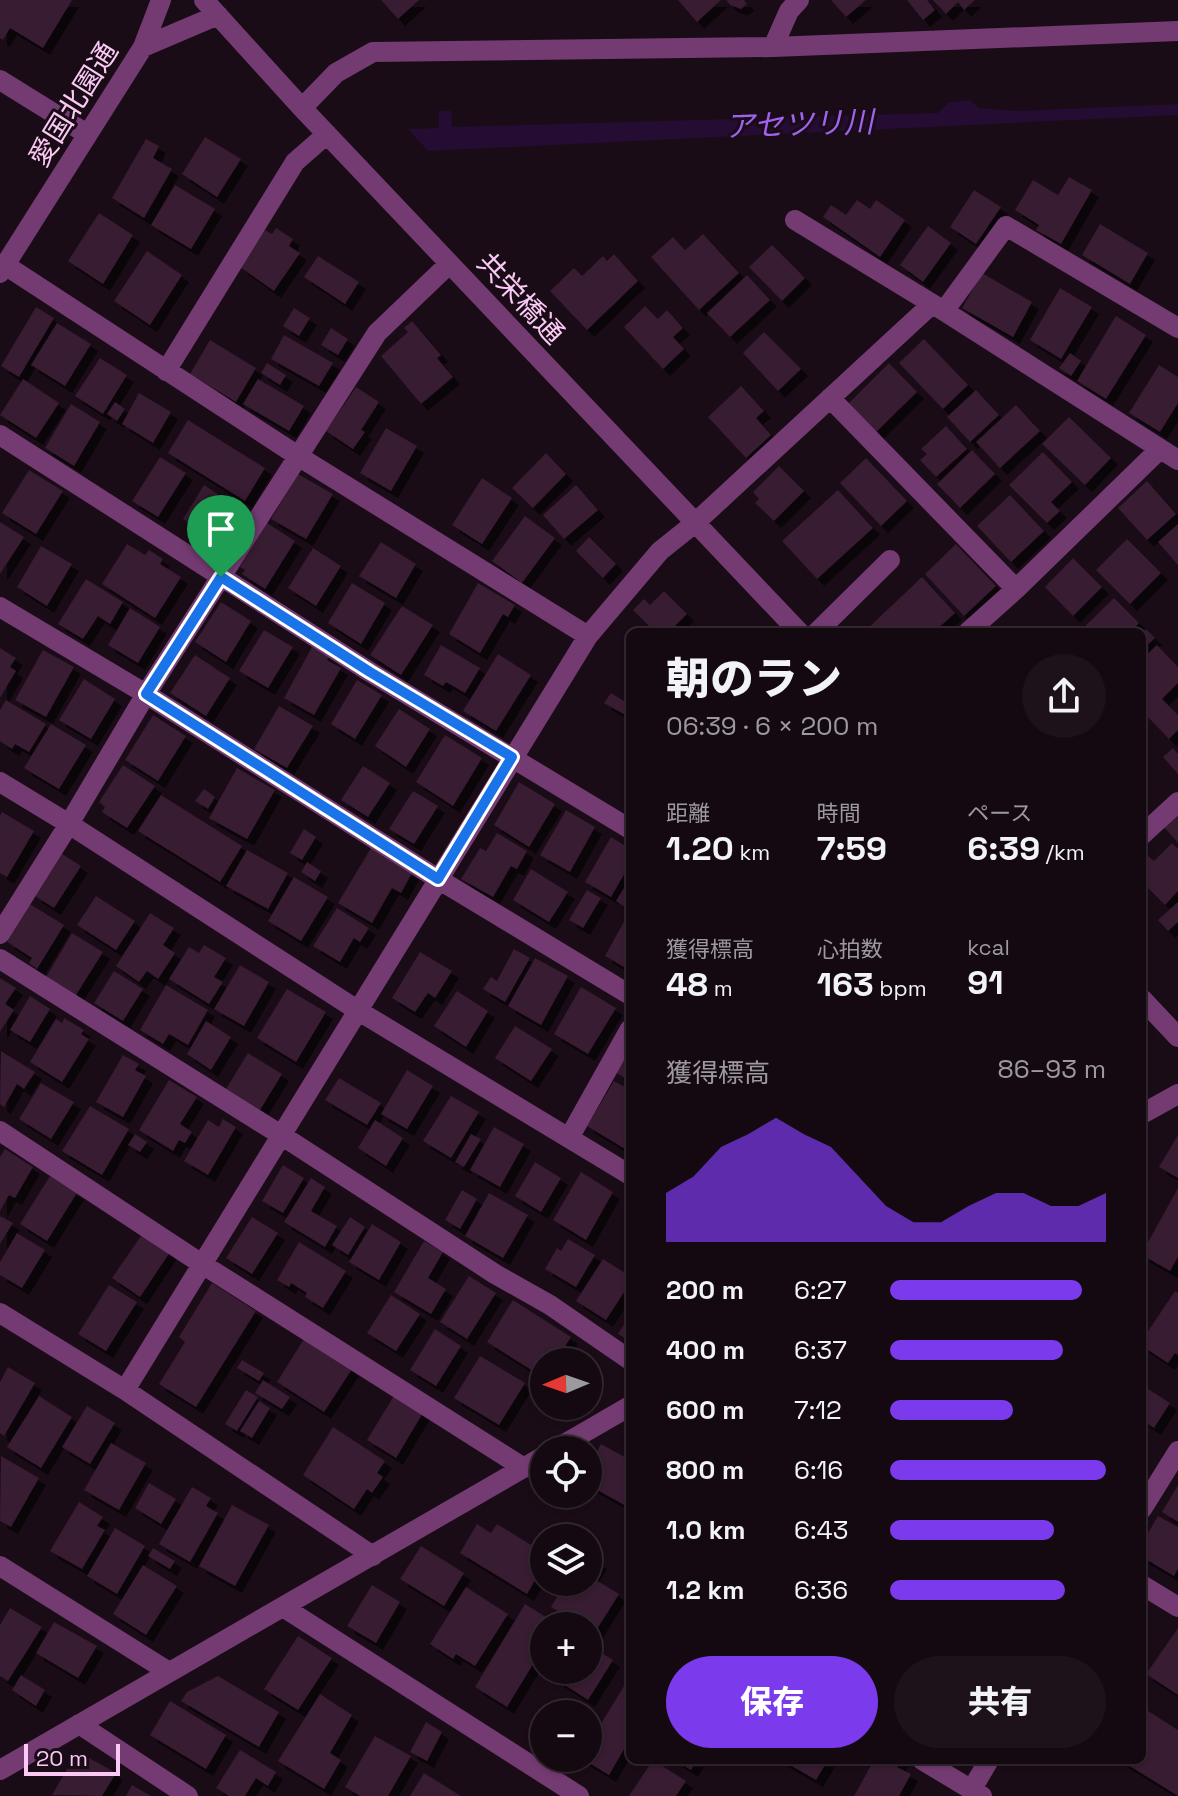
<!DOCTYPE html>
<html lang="ja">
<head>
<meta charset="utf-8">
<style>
  body { margin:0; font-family:"Space Grotesk","Noto Sans JP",sans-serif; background:#1d121a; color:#f1f3f6; height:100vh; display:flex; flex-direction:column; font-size:30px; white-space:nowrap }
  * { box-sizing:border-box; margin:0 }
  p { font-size:26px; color:#9d9a9f }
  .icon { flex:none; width:44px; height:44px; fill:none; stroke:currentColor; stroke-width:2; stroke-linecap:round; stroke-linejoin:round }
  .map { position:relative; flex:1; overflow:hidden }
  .sheet { position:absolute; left:626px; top:628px; width:520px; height:1136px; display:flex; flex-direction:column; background:#140911; border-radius:12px; box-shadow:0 2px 6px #0004,0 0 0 2px #332a31 }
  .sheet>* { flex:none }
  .needle { width:52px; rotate:268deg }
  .controls { position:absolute; left:530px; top:1348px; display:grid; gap:16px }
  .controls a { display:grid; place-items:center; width:72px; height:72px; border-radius:50%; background:#140911; box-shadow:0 2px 6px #0004,0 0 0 2px #332a31; font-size:40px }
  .scale { position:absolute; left:24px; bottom:20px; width:96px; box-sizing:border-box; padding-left:8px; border:4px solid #facaf5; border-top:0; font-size:22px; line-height:28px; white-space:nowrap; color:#facaf5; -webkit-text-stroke:6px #1a0c17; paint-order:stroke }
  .pin { position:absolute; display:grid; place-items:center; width:68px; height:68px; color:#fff; margin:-82px -34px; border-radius:50% 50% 50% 0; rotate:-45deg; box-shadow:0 0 8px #0007 }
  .pin .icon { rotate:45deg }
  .round { display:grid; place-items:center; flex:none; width:84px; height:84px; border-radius:42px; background:#1d121a }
  .summary { display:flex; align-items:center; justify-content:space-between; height:136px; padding:0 40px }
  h1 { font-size:44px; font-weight:800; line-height:60px }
  .metrics { display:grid; grid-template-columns:repeat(3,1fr); gap:12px; height:136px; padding:8px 40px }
  .metrics div { display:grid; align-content:center }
  .metrics b { font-size:34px; font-weight:800 }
  .metrics small { font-size:22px; font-weight:400 }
  .metrics p { font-size:22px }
  .chart { height:224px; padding:16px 40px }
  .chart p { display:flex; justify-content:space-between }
  .chart svg { width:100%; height:144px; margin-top:8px; fill:#7c3aed; opacity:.7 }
  .button { display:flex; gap:16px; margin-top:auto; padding:16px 40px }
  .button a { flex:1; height:92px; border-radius:48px; background:#7c3aed; color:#fff; font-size:32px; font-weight:800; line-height:92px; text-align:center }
  .button a+a { background:#1d121a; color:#f1f3f6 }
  ul { padding:0 40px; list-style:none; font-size:26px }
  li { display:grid; grid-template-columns:128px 96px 1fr; align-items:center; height:60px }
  li i { height:20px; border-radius:10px; background:#7c3aed }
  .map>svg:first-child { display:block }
  .water { fill:#240c33 }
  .building { fill:#391a33; filter:url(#shadow) }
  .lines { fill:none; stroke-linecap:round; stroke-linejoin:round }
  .minor { stroke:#743b73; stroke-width:20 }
  .route-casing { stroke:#fff; stroke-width:16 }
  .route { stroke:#1a73e8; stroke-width:10 }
  .labels { text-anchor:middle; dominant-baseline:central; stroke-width:6; stroke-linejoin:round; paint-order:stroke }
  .street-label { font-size:28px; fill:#facaf5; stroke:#1a0c17 }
  .water-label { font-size:30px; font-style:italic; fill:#a262f0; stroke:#1a0c17 }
</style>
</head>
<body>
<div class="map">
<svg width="1178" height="1796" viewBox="0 0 1178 1796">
  <defs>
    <filter id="shadow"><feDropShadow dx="7" dy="7" stdDeviation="0" flood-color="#0009"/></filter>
  </defs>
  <rect width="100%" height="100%" fill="#1a0c17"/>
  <path class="water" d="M970 100 979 108 1019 111 1178 104V115L428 151 408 129 439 128V111H451L452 127 938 113 948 103Z"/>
  <path class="building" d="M0 0H72L43 48 10 28 3 40 0 38Z
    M381 0H419L398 19Z
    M678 0H721L697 22Z
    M726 0H744L747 4 741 9 730 5Z
    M831 0H866L846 17Z
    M907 0H927L935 10 923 20Z
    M933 0H975L964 10 958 2 946 14Z
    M205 137 241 159 217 197 182 174Z
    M146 139 159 146 153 158 172 169 144 218 112 198Z
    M1069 177 1092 190 1061 244 1036 230 1039 225 1015 210 1033 180 1058 195Z
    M175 185 215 209 191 249 151 225Z
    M974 190 1001 207 976 244 950 227Z
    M857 200 870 209 876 200 905 220 880 257 823 217 831 205 846 215Z
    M99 213 133 235 103 284 68 261Z
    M1100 224 1148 253 1130 284 1082 255Z
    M928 226 951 243 923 282 900 265Z
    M276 228 293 239 289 246 300 253 274 291 240 267 265 230 272 234Z
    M703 234 739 273 699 310 651 257 673 237 685 250Z
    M772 245 805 278 782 301 749 267Z
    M147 251 182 275 150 325 114 301Z
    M614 254 638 281 587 330 550 291 574 268 582 276 603 256 607 261Z
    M318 256 359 282 345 304 304 277Z
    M982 273 1032 302 1013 337 962 308Z
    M747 275 770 300 730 337 707 313Z
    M1060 288 1092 307 1061 359 1030 340Z
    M645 306 658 319 667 310 683 328 673 337 684 349 663 369 624 327Z
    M36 307 54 318 19 377 1 366Z
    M294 308 310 318 299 336 283 326Z
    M1116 316 1146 335 1106 399 1077 381Z
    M412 321 441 355 437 358 453 377 421 404 381 356 408 332 404 328Z
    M57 323 91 344 65 386 31 365Z
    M331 328 348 339 338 355 321 345Z
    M764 332 801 369 778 391 743 353Z
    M284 335 333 363 319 386 271 359Z
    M924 339 968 385 943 409 899 363Z
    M210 340 256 368 236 402 190 374Z
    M1070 353 1081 361 1071 376 1059 368Z
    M100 358 127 375 103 414 75 396Z
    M267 363 286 375 280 385 261 373Z
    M889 363 917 392 875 433 848 404Z
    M1159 365 1178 377V403L1160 432 1129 413Z
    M23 379 59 403 36 438 0 415Z
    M258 379 304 406 289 431 243 404Z
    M741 386 764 411 756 418 771 435 746 458 708 417Z
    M356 387 379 402 361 430 365 432 353 449 326 431Z
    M976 390 999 415 970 442 947 417Z
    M139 393 171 412 153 443 122 424Z
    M115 402 125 409 117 421 107 414Z
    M71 404 100 422 74 466 45 448Z
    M1016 405 1040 431 1000 468 976 442Z
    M1069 417 1111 458 1085 485 1042 444Z
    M188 420 265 468 245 501 168 453Z
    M946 426 967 449 936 477 920 460 927 454 921 449Z
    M386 428 417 446 391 491 360 473Z
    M972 450 995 474 960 508 937 484Z
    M1043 452 1072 482 1051 502 1060 511 1047 523 1009 485Z
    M546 453 566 474 533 508 512 488Z
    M160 457 186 473 158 517 132 501Z
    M866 458 907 501 881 526 840 483Z
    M779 466 804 491 774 521 755 503 759 499 753 492Z
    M29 470 63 491 36 534 2 513Z
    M298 474 333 494 306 539 271 519Z
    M482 478 512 498 482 544 452 525Z
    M1147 481 1176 514 1147 540 1118 508Z
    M204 485 231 503 211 536 183 519Z
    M576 485 598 510 564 539 543 515Z
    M838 490 873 528 817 579 782 541Z
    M1010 495 1044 531 1011 562 977 526Z
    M525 516 555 538 522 583 492 561Z
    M0 522 24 537 0 574Z
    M267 523 295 541 265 589 242 574 245 570 240 567Z
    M1178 524V565L1158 542Z
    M589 537 616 564 603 578 576 551Z
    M1127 539 1161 573 1130 604 1096 570Z
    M381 542 416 564 396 598 359 576Z
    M127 544 145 555 149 550 163 559 160 564 181 577 155 618 102 584Z
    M956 544 996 586 964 616 925 574Z
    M41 546 72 564 47 606 17 587Z
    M313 548 341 566 316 606 288 588Z
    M1073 558 1102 587 1073 616 1045 587Z
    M922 577 955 613 934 632H868L866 630Z
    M86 579 123 602 110 624 98 616 83 639 58 624Z
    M352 583 385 603 361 644 328 623Z
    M478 583 515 605 508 617 503 614 480 653 449 634Z
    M664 591 687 614 669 632H655L633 610 644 599 650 605Z
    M1114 598 1139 623 1130 632H1079Z
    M221 602 251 621 226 662 195 642Z
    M402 606 433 625 401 675 370 655Z
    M130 608 160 627 138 663 108 645Z
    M1146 629 1155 638 1142 650V633Z
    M264 630 293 647 268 688 239 671Z
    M441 645 480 668 465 693 446 682 443 686 424 675Z
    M1157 645 1178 667V683L1162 699 1178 715V730L1169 739 1142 711V659Z
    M312 647 329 657 327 660 341 668 314 715 284 698Z
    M0 648 16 658 10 667 16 671 0 698Z
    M43 650 74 667 46 717 15 700Z
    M498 654 531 675 496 731 463 711Z
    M195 655 230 678 206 716 170 693Z
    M84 679 115 699 91 739 59 720Z
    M357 680 382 695 355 739 331 724Z
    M611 693 630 705V725L626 722 629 717 604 703Z
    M6 700 46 724 29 752 15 744 12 749 0 741V710Z
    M279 706 313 726 287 768 254 749Z
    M399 709 430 729 406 767 375 746Z
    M153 715 186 736 158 781 125 760Z
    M51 724 86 745 59 789 24 768Z
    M445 735 482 758 453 806 416 782Z
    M1173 748 1178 754V774L1163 757Z
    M123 765 155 786 127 828 102 812 105 807 99 802Z
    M363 766 390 783 368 817 341 800Z
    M237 768 275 790 247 839 209 818Z
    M519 782 555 804 529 847 494 825Z
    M204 789 215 797 208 809 195 801Z
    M413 791 438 806 414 844 389 829Z
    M161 795 242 846 220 882 138 831Z
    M566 810 595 827 570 872 540 855Z
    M2 812 34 831 7 877 0 873V816Z
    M1178 814V843L1164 827Z
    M304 829 316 837 302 860 290 853Z
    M497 833 527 851 517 869 511 866 493 897 461 879 480 848 486 851Z
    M611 837 630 849V864L611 897 585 882Z
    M1172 843 1178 849V891L1165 905 1142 882V862L1148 856 1154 861Z
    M371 848 412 873 401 893 392 888 372 923 338 903Z
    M247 850 288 873 268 909 226 886Z
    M62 854 81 866 54 908 35 896Z
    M307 862 321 871 315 881 301 872Z
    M531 869 568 892 549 922 513 900Z
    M294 877 328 897 301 941 268 921Z
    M630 878V906L628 909 616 901Z
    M587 890 601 898 583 928 569 920Z
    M96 896 135 921 116 950 77 925Z
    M1178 902V922L1168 931 1158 920Z
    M30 904 64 925 37 969 29 963 32 958 7 942Z
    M337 908 369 928 360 942 354 938 340 962 313 946Z
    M150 913 174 928 163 945 175 953 158 979 147 971 139 982 116 966Z
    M626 918 630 920V960L624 967 605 956Z
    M72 933 103 952 76 995 46 977Z
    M204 945 226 958 214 977 223 982 209 1004 169 979 189 947 199 953Z
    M514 949 530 958 505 1002 483 989 491 977 497 981Z
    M420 952 452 971 435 998 428 993 415 1012 392 998Z
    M535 958 568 976 541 1025 508 1006Z
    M240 965 269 982 244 1026 214 1009Z
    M114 971 143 989 123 1021 94 1003Z
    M0 978 16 988 5 1004 14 1010 0 1032Z
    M166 985 208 1010 188 1045 169 1034 163 1044 140 1030Z
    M581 987 616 1008 588 1054 554 1034Z
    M287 989 326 1012 296 1062 257 1038Z
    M457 991 488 1011 466 1047 434 1026Z
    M30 996 50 1009 30 1042 10 1030Z
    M64 1018 84 1030 81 1034 89 1039 62 1082 30 1062 56 1019 62 1023Z
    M206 1021 231 1037 211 1070 187 1054Z
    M515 1026 552 1049 531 1081 495 1058Z
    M630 1049V1081L616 1073Z
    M1 1051 35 1072 24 1089 17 1084 4 1107 0 1104Z
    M248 1053 282 1074 260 1110 226 1089Z
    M123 1055 139 1064 135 1070 146 1076 123 1117 96 1102Z
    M407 1070 433 1086 407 1129 381 1114Z
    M339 1078 381 1103 367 1125 325 1100Z
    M169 1080 197 1097 180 1124 192 1132 185 1143 179 1140 173 1151 139 1130Z
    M614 1081 630 1090V1152L587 1126Z
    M41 1083 74 1102 51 1139 19 1119Z
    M451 1096 479 1112 451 1158 423 1141Z
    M90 1106 129 1129 102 1175 62 1151Z
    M223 1119 236 1127 208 1175 184 1161 208 1120 219 1127Z
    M375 1120 403 1138 386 1166 358 1148Z
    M494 1127 524 1144 500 1187 470 1170Z
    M135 1134 147 1142 140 1152 128 1145Z
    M471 1134 481 1139 464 1167 455 1162Z
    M1178 1135V1178L1159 1167Z
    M5 1149 33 1167 15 1198 9 1195 0 1211V1157Z
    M535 1162 561 1178 541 1212 515 1196Z
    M283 1165 304 1178 283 1213 262 1201Z
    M581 1172 613 1192 586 1240 553 1220Z
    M50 1176 77 1193 47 1241 20 1224Z
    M311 1178 325 1187 311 1211 337 1226 325 1247 284 1222Z
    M1178 1188V1257L1170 1271 1142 1255V1253Z
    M462 1190 477 1199 460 1229 445 1220Z
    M489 1193 528 1215 503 1258 465 1236Z
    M0 1216 13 1223 0 1244Z
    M252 1217 278 1233 252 1274 226 1258Z
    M350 1217 365 1227 348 1255 332 1245Z
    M372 1224 401 1242 379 1280 349 1262Z
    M17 1233 45 1250 22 1288 0 1275V1262Z
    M143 1233 170 1252 140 1297 112 1278Z
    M568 1239 595 1255 576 1287 545 1269 557 1248 561 1251Z
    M424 1241 443 1252 428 1278 446 1289 431 1314 394 1292Z
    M299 1242 346 1271 323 1308 305 1297 307 1293 291 1283 289 1287 277 1280Z
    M603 1259 630 1276V1283L606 1320 576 1301Z
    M469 1276 496 1293 467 1339 440 1322Z
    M212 1283 256 1311 196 1407 159 1384 185 1342 179 1337Z
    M109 1285 137 1302 106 1351 78 1334Z
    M1175 1291 1178 1293V1355L1175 1353 1168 1363 1142 1346V1340Z
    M391 1295 420 1314 396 1351 367 1333Z
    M513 1300 571 1337 555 1362H544V1378L487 1342Z
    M630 1315V1341L618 1334Z
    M435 1329 461 1346 436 1386 410 1370Z
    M304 1339 352 1369 324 1412 277 1382Z
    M480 1356 525 1383 499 1425 454 1398Z
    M242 1360 264 1373 259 1381 237 1368Z
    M8 1367 35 1383 4 1436 0 1433V1382Z
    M263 1380 290 1397 282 1409 255 1393Z
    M1142 1385 1170 1403 1154 1428 1142 1420Z
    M246 1390 258 1397 237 1431 225 1424Z
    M395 1394 424 1411 396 1458 367 1440Z
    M39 1396 72 1417 41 1468 7 1447Z
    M259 1401 270 1408 252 1438 240 1431Z
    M87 1406 115 1423 90 1464 62 1447Z
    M333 1427 385 1461 377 1473 383 1477 372 1493 367 1489 354 1509 303 1475Z
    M111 1443 146 1463 119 1510 84 1490Z
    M601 1444 630 1460V1508L588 1485V1468Z
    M1 1456 39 1478 11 1527 0 1521Z
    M149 1483 176 1499 161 1524 135 1508Z
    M1178 1485V1522L1162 1512Z
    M192 1487 211 1498 206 1506 218 1513 190 1562 159 1544Z
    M79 1502 103 1517 97 1526 105 1530 82 1569 50 1551Z
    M232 1505 269 1525 235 1586 199 1566Z
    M1158 1516 1178 1527V1569L1174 1576 1142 1557V1543Z
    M477 1524 491 1533 497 1524 544 1553V1565L527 1594 460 1553Z
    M115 1528 145 1546 117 1594 87 1576Z
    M421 1546 464 1573 444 1606 400 1579Z
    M153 1548 175 1561 170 1569 148 1556Z
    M588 1555 600 1562 591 1577 619 1594 594 1634 588 1630V1626H582L551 1607 566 1582H588Z
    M143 1565 177 1586 146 1635 113 1614Z
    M372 1585 400 1602 376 1643 347 1626Z
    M466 1587 508 1614 475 1666 456 1654 453 1659 430 1644Z
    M525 1604 557 1624 556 1626H544V1646L507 1707 475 1687Z
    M10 1608 42 1627 8 1681 0 1676V1625Z
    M54 1622 97 1646 78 1678 36 1653Z
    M1178 1628V1695L1146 1674Z
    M298 1636 332 1658 298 1710 264 1689Z
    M588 1644 613 1660 588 1700 554 1678 559 1670H588Z
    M21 1675 45 1690 36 1706 12 1690Z
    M218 1676 279 1712 259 1747 181 1701 187 1692Z
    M630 1676V1739L609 1775 581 1758H588V1745Z
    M320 1694 352 1715 330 1753 341 1760 324 1789 278 1761Z
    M170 1701 226 1735 206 1769 150 1735Z
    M1142 1707 1178 1730V1796L1120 1760H1142Z
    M426 1722 442 1732 427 1761 410 1752Z
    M375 1736 411 1756 388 1796H360L345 1787Z
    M240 1750 276 1772 268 1786 256 1778 245 1796H229L216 1788Z
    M82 1754 116 1773 102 1796 52 1795 70 1764 75 1767Z
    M653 1760 686 1781 676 1796H629Z
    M675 1760H697L691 1770Z
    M781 1760H828L816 1780Z
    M874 1760H901L897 1767 911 1774 899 1796H854Z
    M424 1773 461 1796H410Z
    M132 1785 151 1796H126Z"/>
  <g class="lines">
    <path class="minor" d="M204 0 302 108 799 632
      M143 47 218 15
      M773 47 789 11 799 0
      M0 80 87 134
      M302 108 336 73 373 52 773 47 1178 31
      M795 220 944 311 1178 460
      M5 265 298 456 588 636
      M0 273 143 47 161 0
      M944 311 1006 226 1178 328
      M166 371 295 162 327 134
      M830 398 1016 589
      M0 435 370 672 630 829
      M0 607 146 694 438 879 630 995
      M817 632 890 560
      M968 632 1016 589 1160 449
      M0 782 69 824 357 1010 630 1175
      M1142 835 1178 802
      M0 934 69 824 146 694 377 333 449 264
      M0 959 281 1135 495 1274 550 1305 630 1360
      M1142 999 1178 1037
      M1142 1114 1178 1094
      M0 1131 202 1264 524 1468
      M569 1138 630 1029
      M0 1313 125 1390 373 1556
      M125 1390 588 636 660 551 695 523 932 304
      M554 1450 630 1406
      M1142 1509 1178 1451
      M0 1566 169 1672
      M1142 1585 1178 1607
      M283 1607 579 1796
      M79 1724 188 1796
      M922 1760 982 1796
      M0 1770 544 1456
      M972 1789 989 1760"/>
  </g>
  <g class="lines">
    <defs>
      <path id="route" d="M221 577 370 672 512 757 438 879 146 694Z"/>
    </defs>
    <use href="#route" class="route-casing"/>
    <use href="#route" class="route"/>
  </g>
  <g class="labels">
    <g class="street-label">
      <text transform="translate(73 104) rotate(-58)">愛国北園通</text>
      <text transform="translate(521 298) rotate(47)">共栄橋通</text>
    </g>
    <g class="water-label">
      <text transform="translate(799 124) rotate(-2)">アセツリ川</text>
    </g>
  </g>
</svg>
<div class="controls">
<a><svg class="needle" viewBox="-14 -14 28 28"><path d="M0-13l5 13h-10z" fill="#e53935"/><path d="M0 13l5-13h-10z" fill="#9d9a9f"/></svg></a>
<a><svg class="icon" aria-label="locate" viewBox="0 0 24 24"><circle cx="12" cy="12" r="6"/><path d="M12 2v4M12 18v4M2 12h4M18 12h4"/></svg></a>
<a><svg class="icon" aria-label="layers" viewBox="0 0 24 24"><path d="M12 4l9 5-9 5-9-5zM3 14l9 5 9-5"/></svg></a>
<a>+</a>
<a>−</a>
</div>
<div class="scale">20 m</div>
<div class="pin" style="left:221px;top:577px;background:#1e9e55"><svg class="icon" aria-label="arrive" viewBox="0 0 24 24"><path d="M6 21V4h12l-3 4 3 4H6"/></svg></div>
<section class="sheet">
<div class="summary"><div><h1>朝のラン</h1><p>06:39 · 6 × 200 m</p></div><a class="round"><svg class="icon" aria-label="share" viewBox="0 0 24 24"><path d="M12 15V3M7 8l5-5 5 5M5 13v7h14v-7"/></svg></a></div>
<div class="metrics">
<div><p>距離</p><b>1.20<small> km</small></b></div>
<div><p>時間</p><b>7:59</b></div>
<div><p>ペース</p><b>6:39<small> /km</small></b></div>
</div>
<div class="metrics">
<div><p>獲得標高</p><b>48<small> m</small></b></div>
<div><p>心拍数</p><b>163<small> bpm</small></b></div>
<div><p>kcal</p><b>91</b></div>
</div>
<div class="chart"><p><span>獲得標高</span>86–93 m</p>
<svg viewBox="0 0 160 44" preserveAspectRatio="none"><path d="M0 44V29L10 24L20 15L30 11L40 6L50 11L60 15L70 24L80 33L90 38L100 38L110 33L120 29L130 29L140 33L150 33L160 29V44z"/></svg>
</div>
<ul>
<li><b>200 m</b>6:27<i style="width:89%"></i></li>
<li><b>400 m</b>6:37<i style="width:80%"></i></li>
<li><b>600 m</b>7:12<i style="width:57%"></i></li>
<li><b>800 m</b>6:16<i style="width:100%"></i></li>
<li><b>1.0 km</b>6:43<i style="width:76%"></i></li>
<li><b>1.2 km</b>6:36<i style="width:81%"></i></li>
</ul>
<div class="button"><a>保存</a><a>共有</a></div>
</section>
</div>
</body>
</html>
